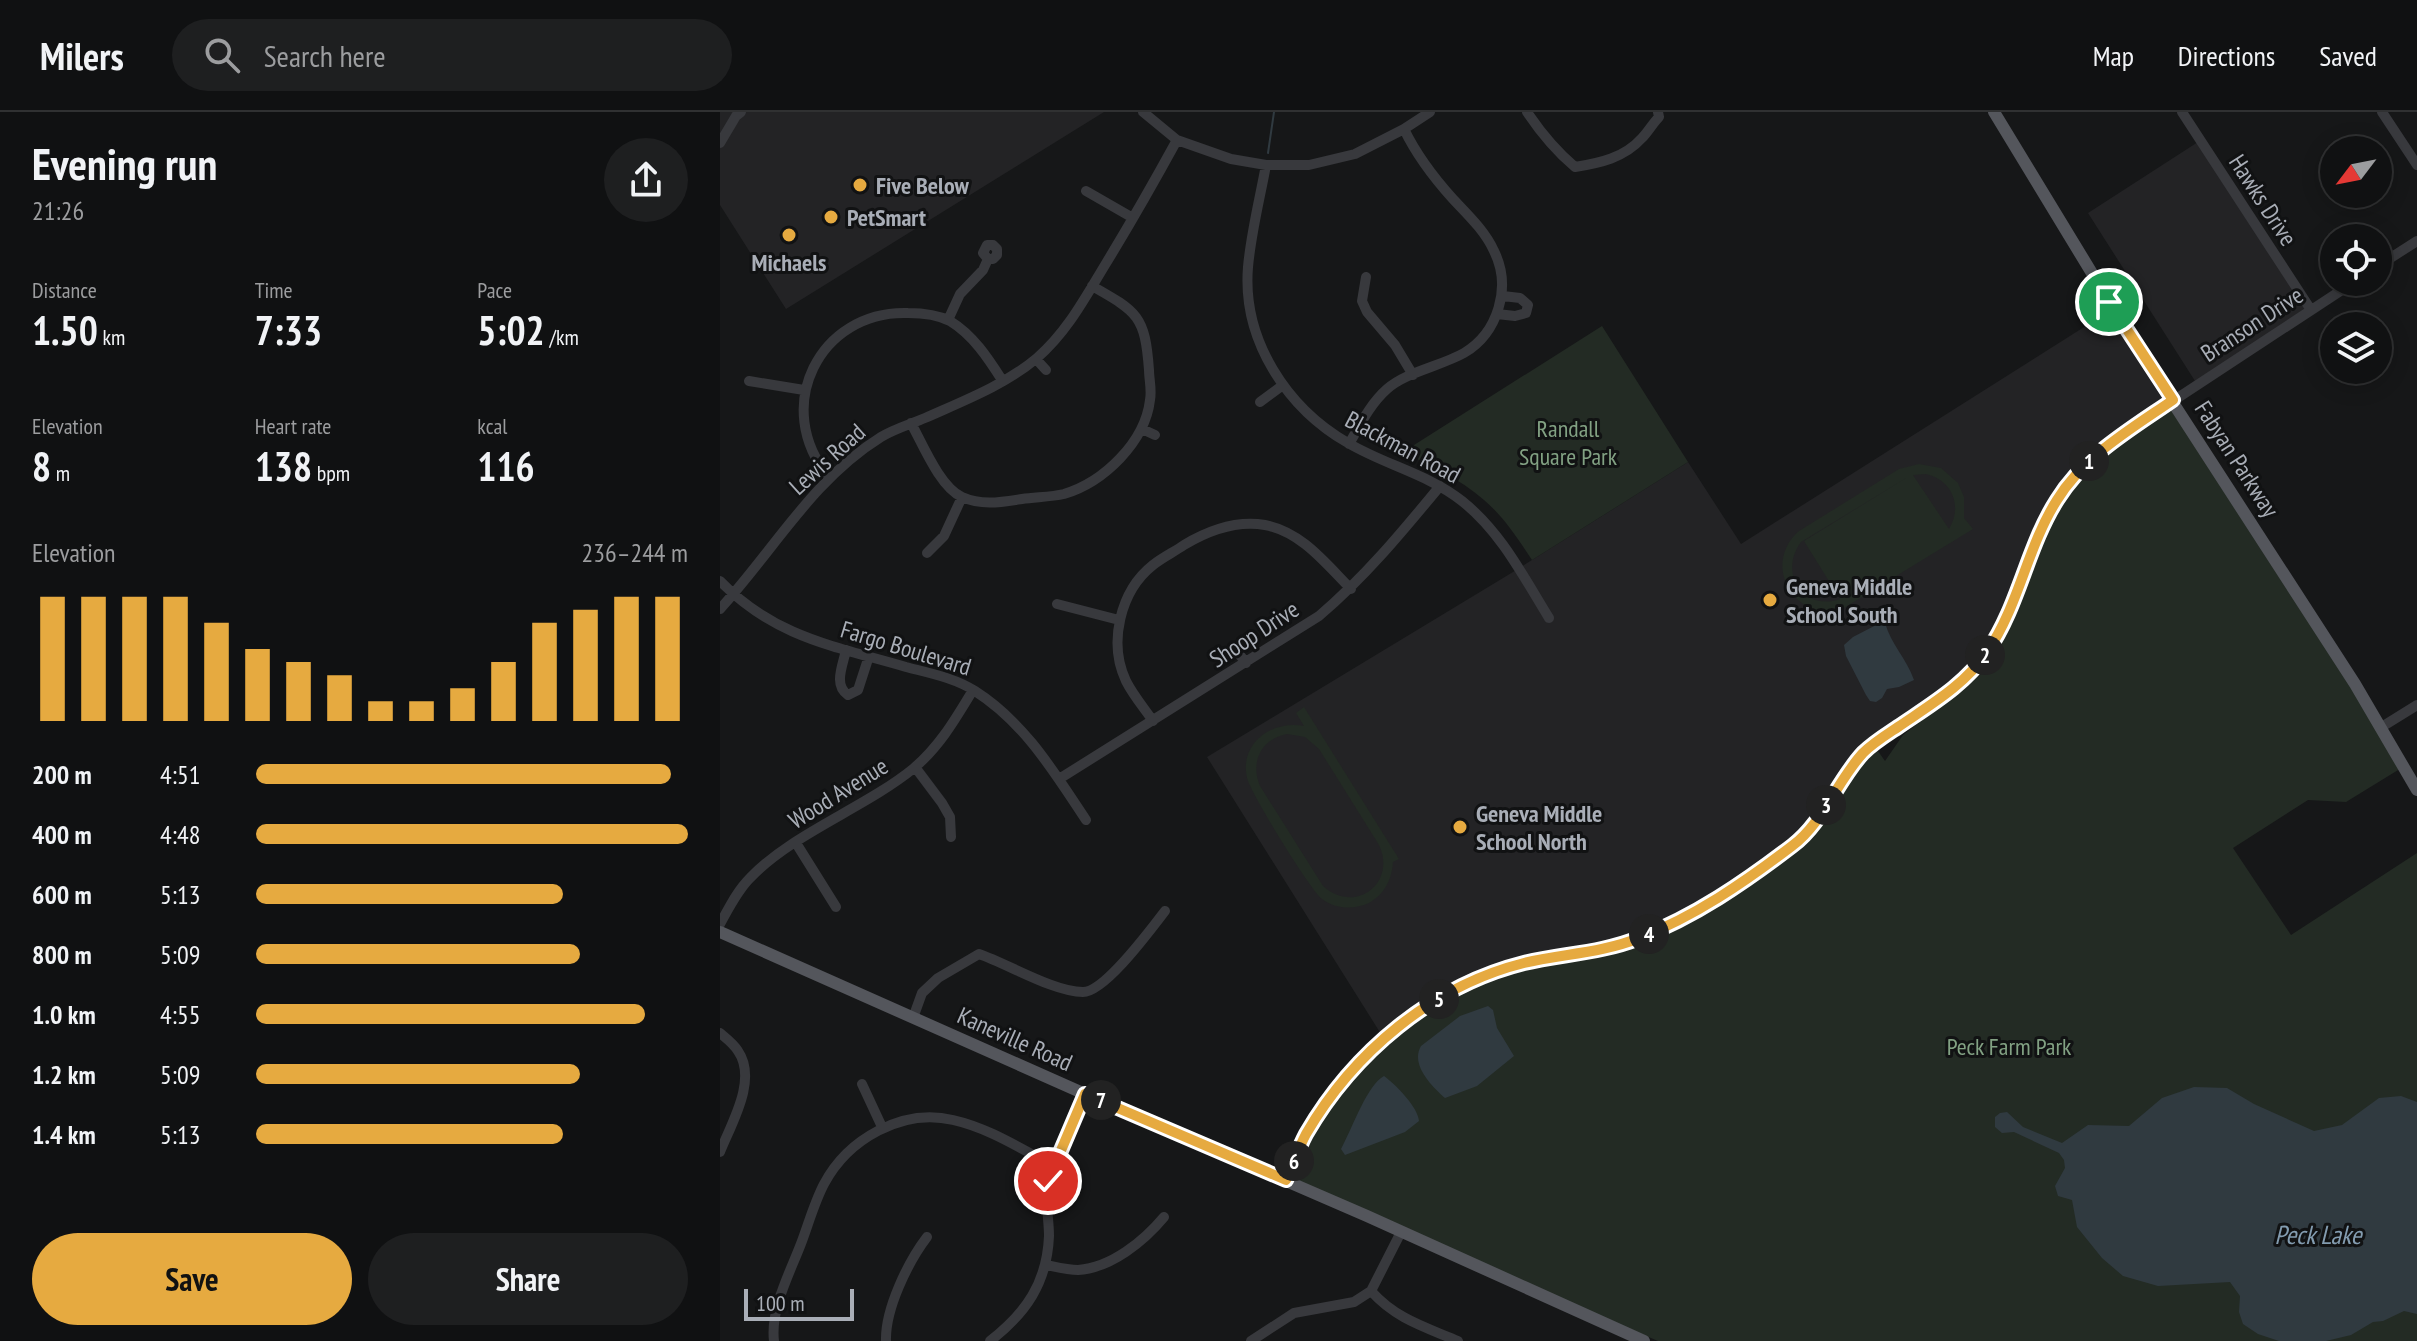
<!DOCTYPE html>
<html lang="en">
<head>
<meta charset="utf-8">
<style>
  body { margin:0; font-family:"PT Sans Narrow",sans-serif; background:#1e1f20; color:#f1f3f6; height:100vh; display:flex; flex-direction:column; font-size:30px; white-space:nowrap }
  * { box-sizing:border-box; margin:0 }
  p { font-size:26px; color:#9c9d9f }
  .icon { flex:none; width:44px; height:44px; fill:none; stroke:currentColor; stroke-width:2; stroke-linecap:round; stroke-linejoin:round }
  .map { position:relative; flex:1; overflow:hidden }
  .drawer { display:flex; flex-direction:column; background:#101112; width:720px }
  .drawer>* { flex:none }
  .needle { width:52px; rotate:238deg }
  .buttons { position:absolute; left:1600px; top:24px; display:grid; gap:16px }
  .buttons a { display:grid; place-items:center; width:72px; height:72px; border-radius:50%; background:#101112; box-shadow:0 4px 20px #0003,0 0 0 2px #303132; font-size:40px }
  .scale { position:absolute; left:24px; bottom:20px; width:110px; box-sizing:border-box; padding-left:8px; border:4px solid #a9aeb7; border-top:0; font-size:22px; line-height:28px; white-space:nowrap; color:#a9aeb7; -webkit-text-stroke:6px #111213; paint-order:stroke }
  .pin { position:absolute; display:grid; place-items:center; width:68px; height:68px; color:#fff; margin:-34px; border:4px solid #fff; border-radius:50%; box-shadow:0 2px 8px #0007 }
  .km { position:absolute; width:40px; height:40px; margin:-20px; border-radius:50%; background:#222; color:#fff; font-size:22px; line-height:40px; text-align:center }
  .round { display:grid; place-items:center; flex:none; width:84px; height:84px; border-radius:42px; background:#1e1f20 }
  .head { display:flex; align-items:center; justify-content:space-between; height:136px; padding:0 32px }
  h1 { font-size:44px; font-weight:700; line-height:60px }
  .metrics { display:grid; grid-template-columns:repeat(3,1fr); gap:12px; height:136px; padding:8px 32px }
  .metrics div { display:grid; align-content:center }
  .metrics b { font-size:40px; font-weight:700 }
  .metrics small { font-size:22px; font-weight:400 }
  .metrics p { font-size:22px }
  .chart { height:224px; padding:16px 32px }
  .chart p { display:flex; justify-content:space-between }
  .chart svg { width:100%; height:144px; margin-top:8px; stroke:#e6aa40; stroke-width:6 }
  .primary-button { display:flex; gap:16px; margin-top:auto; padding:16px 32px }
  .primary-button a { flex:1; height:92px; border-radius:48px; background:#e6aa40; color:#111; font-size:32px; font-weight:700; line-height:92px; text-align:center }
  .primary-button a+a { background:#1e1f20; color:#f1f3f6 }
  ul { padding:0 32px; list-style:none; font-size:26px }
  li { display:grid; grid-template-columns:128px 96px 1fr; align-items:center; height:60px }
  li i { height:20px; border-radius:10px; background:#e6aa40 }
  header { display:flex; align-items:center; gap:48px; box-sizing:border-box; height:112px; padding:0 40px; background:#101112; border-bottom:2px solid #303132 }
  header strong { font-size:38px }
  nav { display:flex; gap:44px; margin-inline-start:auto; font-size:28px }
  .search { width:560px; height:72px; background:#1e1f20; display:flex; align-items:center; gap:20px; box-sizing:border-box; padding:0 28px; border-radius:44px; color:#9c9d9f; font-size:30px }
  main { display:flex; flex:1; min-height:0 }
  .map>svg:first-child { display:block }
  .built { fill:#232325 }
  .green { fill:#232b24; fill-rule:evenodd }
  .water { fill:#303a40 }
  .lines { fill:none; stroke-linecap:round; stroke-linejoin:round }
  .stream { stroke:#303a40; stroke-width:2 }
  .minor { stroke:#38393d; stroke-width:10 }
  .major { stroke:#54565c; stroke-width:12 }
  .route-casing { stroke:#fff; stroke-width:16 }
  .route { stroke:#e6aa40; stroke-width:10 }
  .poi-dot { fill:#e6aa40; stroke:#111213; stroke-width:3 }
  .labels { text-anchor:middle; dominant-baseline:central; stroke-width:6; stroke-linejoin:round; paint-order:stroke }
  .poi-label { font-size:24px; font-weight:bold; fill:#a9aeb7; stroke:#111213; text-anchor:start }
  .street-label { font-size:24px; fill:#a9aeb7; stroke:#111213 }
  .park-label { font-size:24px; fill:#82a183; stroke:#111213 }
  .water-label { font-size:26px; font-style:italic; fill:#839cb0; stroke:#111213 }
</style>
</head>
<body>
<header>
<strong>Milers</strong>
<div class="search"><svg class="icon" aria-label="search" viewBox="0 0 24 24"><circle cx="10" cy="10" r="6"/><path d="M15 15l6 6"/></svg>Search here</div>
<nav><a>Map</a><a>Directions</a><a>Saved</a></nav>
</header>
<main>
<section class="drawer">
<div class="head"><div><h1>Evening run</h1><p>21:26</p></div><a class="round"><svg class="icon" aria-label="share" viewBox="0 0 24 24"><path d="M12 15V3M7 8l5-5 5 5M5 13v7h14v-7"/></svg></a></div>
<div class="metrics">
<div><p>Distance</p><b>1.50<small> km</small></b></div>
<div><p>Time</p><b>7:33</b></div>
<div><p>Pace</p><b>5:02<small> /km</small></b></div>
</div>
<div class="metrics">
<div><p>Elevation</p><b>8<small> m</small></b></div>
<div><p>Heart rate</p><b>138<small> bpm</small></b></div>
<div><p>kcal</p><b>116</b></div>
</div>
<div class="chart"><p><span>Elevation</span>236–244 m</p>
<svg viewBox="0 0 160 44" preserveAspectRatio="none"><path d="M5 44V6M15 44V6M25 44V6M35 44V6M45 44V14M55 44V22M65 44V26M75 44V30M85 44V38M95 44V38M105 44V34M115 44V26M125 44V14M135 44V10M145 44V6M155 44V6"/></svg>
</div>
<ul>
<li><b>200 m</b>4:51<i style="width:96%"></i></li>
<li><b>400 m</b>4:48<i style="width:100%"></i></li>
<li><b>600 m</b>5:13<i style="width:71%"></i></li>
<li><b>800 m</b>5:09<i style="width:75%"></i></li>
<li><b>1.0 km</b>4:55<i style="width:90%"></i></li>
<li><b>1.2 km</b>5:09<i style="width:75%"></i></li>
<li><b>1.4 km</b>5:13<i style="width:71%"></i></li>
</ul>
<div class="primary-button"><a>Save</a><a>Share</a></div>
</section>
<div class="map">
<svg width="1697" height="1229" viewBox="0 0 1697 1229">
  <rect width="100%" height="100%" fill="#161718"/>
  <path class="built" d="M0 0H384L66 197 0 93Z
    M1478 30 1586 198 1475 269 1368 101Z
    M1391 198 1448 287 1375 339 1278 516 1257 550 1228 577 1147 631 1078 725 991 785 947 811 906 827 845 841 692 901 661 922 487 645 793 460 968 350 1021 432Z"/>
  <path class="green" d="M882 214 968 350 812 448C798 427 784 405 764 388 740 367 711 354 683 340Z
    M1453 288 1683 655 1626 690 1588 688 1513 736 1571 823 1697 741V1229H938L681 1120 566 1068 609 986 663 927 755 867 843 845 948 814 1076 732 1153 632 1165 649 1183 623 1266 558 1346 375Z
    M1199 352 1221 356 1238 371 1244 385V406L1253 417 1101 510 1096 502 1099 499C1062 489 1049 445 1079 419L1179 357ZM1206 362C1232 368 1243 394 1229 417L1193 363ZM1191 363 1084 429 1120 487C1083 500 1058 461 1081 430Z
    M584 595 679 747 673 750C672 767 665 782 649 791 634 798 615 797 602 787 590 778 530 680 527 666 519 631 552 608 584 614L576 601ZM567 622 585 625 599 637 659 733C677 771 635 803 603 774L540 674C530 650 541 627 567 622Z"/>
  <path class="water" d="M1160 511H1165C1171 532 1186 546 1194 568L1179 575 1167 577 1162 586 1156 590 1150 589 1146 583 1126 544 1124 533 1133 525Z
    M768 894 773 898 777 916 794 944 757 974 725 986C712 974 690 953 701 934L740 904Z
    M664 964C676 973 698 995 699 1009L685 1020 625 1043 621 1037 624 1031C633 1014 648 972 664 964Z
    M1474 975 1507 976 1534 992 1594 1019 1622 1013 1659 986 1681 984 1697 990V1202L1684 1199 1663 1209 1653 1210 1631 1223 1606 1229H1559L1538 1222 1523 1212 1519 1200 1520 1184 1510 1170 1438 1174 1403 1164 1382 1146 1357 1115 1352 1088 1338 1084 1335 1074 1345 1056 1344 1048 1339 1041 1294 1020 1282 1021 1275 1015V1005L1280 1001 1287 1000 1303 1015 1342 1031 1368 1013 1409 1014 1442 986Z"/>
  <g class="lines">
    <path class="stream" d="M548 41 554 0"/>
    <path class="minor" d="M423 0 457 28 511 47 546 53H589L635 42 684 17 710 0
      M807 0C821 21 836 39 855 55 880 51 904 46 922 26 928 20 933 11 939 5L938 0
      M1462 0 1591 198
      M1662 0 1697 53
      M0 31 16 4 21 0
      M546 53C540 86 531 121 528 155 522 228 567 296 628 331 665 353 708 362 742 389 781 420 803 464 829 506
      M366 79 413 106
      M1658 154 1697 129
      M646 165 642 189 647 200 675 233 693 263
      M777 202 795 204 806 201 808 193 800 186 783 184
      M228 208 240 182 263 158 268 147H273L277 143V137L273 133H267L263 141 268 147
      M316 247 326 258
      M29 269 84 278
      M540 290 563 273
      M191 311C203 333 220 375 242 385 262 394 282 390 302 387 316 385 331 385 344 382 384 370 425 330 430 288 432 278 429 267 429 258 425 204 418 200 372 174
      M422 317 435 323
      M629 332C640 313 650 292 667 277 686 260 721 254 744 241 778 221 792 175 774 139 765 119 748 103 733 87 714 66 696 42 684 17
      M109 365C51 296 99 198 188 201 201 201 218 203 230 209 253 223 268 246 282 268
      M207 441 224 424 242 385
      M0 469C54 525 114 534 186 555 209 561 235 566 255 579 305 611 334 660 366 708
      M337 492 399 508
      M0 497C54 438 92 368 161 325 174 317 191 312 205 306 243 289 285 273 317 246 347 220 365 186 385 153 410 112 434 70 457 28
      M513 534 526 551
      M126 538C123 553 113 573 128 583L138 578 149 544
      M433 609C424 596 413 583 406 569 388 531 400 479 433 453 443 445 454 440 464 433 489 418 516 408 545 413 582 420 606 452 631 477
      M1660 616 1697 593
      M195 655 222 691 230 705 231 725
      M339 667 599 504C645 465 682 420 720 374
      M76 731 116 795
      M0 812C9 796 17 779 30 766 73 721 145 696 194 656 220 634 236 606 253 578
      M193 906 202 881 218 866 259 842C288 852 334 880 363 880 385 880 431 817 445 799
      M0 921C6 926 14 932 18 939 38 968 11 1012 0 1040
      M142 972 162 1015
      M566 1068C572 1053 578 1037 586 1023 631 941 711 876 803 852 830 845 859 844 886 837 920 829 951 813 980 796 999 785 1017 771 1036 759 1052 748 1071 738 1084 723 1106 697 1123 658 1149 636 1199 593 1243 582 1279 521L1327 408 1347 372 1362 356 1380 339 1421 310 1634 170
      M326 1153C336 1155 348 1158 358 1158 391 1156 424 1129 444 1105
      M651 1179C676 1207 705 1215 738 1229
      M54 1229C50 1196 71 1159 82 1129 89 1110 95 1089 104 1072 128 1027 182 996 233 1008 269 1016 301 1037 334 1054
      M166 1229C165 1197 188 1150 207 1125
      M270 1229C306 1201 327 1171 329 1124 329 1105 324 1088 329 1069 336 1039 353 1010 365 982
      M531 1229 574 1201 634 1190 651 1179 681 1120"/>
    <path class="major" d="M1274 0 1415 232 1635 572 1697 678
      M0 820 365 982 647 1104 924 1229"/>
  </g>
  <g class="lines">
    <defs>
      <path id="route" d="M328 1069 365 982 566 1068C573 1053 578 1037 586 1022 633 941 712 874 804 851 842 842 882 841 919 826 974 805 1025 770 1072 734 1103 711 1117 669 1143 641 1153 631 1166 623 1178 615 1210 593 1245 573 1267 540 1299 494 1307 435 1337 388 1364 344 1411 317 1453 288L1389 190"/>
    </defs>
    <use href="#route" class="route-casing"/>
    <use href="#route" class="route"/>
  </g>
  <g class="poi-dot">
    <circle cx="140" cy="73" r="8"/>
    <circle cx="111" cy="105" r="8"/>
    <circle cx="69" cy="123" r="8"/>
    <circle cx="1050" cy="488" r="8"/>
    <circle cx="740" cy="715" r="8"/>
  </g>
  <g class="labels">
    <g class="poi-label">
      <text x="156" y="73">Five Below</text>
      <text x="127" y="105">PetSmart</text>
      <text x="69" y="150" text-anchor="middle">Michaels</text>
      <text x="1066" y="474">Geneva Middle<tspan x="1066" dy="28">School South</tspan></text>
      <text x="756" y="701">Geneva Middle<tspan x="756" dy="28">School North</tspan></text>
    </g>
    <g class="street-label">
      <text transform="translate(1543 88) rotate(57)">Hawks Drive</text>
      <text transform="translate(1532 212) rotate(-33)">Branson Drive</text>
      <text transform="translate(683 335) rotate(28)">Blackman Road</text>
      <text transform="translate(107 347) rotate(-42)">Lewis Road</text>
      <text transform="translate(1517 347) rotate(57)">Fabyan Parkway</text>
      <text transform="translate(534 522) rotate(-33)">Shoop Drive</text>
      <text transform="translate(186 536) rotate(17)">Fargo Boulevard</text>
      <text transform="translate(118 681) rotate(-32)">Wood Avenue</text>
      <text transform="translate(295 927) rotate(24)">Kaneville Road</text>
    </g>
    <g class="park-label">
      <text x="848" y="316">Randall<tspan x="848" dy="28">Square Park</tspan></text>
      <text x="1289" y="934">Peck Farm Park</text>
    </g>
    <g class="water-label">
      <text x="1598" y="1122">Peck Lake</text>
    </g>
  </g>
</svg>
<div class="buttons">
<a><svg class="needle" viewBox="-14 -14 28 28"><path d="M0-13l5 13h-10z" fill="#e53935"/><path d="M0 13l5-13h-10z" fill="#9c9d9f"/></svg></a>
<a><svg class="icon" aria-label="locate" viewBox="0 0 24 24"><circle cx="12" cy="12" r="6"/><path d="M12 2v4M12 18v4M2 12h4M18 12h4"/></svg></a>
<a><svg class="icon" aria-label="layers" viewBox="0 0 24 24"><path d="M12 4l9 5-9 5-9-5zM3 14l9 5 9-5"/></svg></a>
</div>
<div class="scale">100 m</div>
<div class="pin" style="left:1389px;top:190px;background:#1e9e55"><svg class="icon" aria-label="arrive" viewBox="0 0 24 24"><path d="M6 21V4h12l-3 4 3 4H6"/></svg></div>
<div class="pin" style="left:328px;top:1069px;background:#d93025"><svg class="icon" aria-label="check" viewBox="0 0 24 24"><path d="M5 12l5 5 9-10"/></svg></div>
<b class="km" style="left:1369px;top:349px">1</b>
<b class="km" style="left:1265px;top:543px">2</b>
<b class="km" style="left:1106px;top:693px">3</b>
<b class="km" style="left:929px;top:822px">4</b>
<b class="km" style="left:719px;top:887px">5</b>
<b class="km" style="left:574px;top:1049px">6</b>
<b class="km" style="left:381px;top:988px">7</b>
</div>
</main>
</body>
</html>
